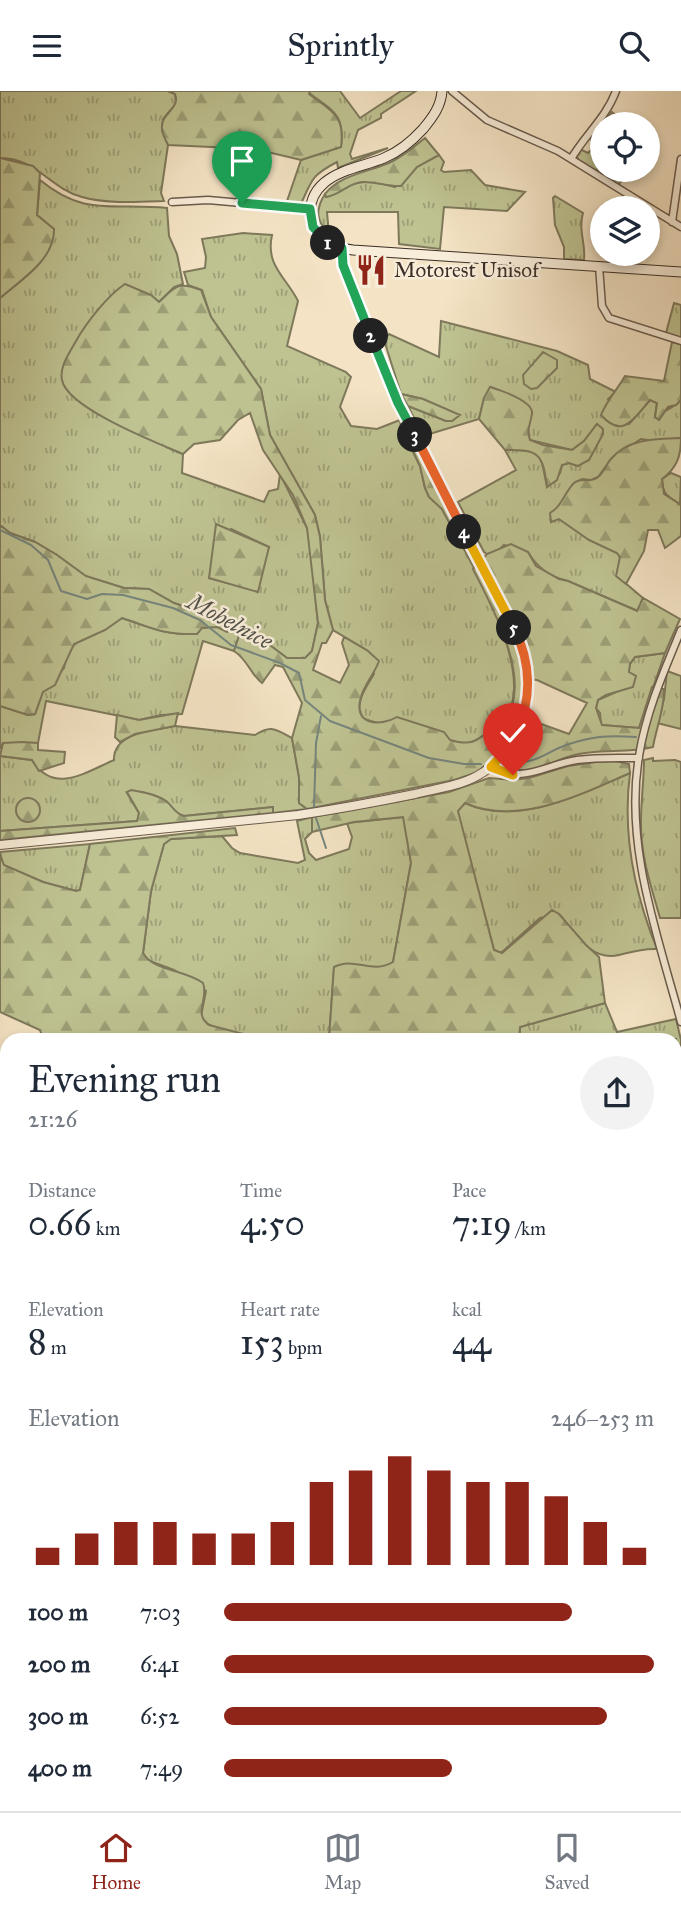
<!DOCTYPE html>
<html lang="en">
<head>
<meta charset="utf-8">
<style>
  body { margin:0; font-family:"IM FELL Great Primer",serif; background:#f2f2f3; color:#1f2937; height:100vh; display:flex; flex-direction:column; font-size:26px; white-space:nowrap }
  * { box-sizing:border-box; margin:0 }
  p { font-size:23px; color:#747a83 }
  .icon { flex:none; width:38px; height:38px; fill:none; stroke:currentColor; stroke-width:2; stroke-linecap:round; stroke-linejoin:round }
  .map { position:relative; flex:1; overflow:hidden }
  .details { position:absolute; left:0px; top:942px; width:682px; height:779px; display:flex; flex-direction:column; background:#fff; border-radius:21px 21px 0 0; box-shadow:0 4px 10px #0003 }
  .details>* { flex:none }
  .controls { position:absolute; left:590px; top:21px; display:grid; gap:14px }
  .controls a { display:grid; place-items:center; width:70px; height:70px; border-radius:50%; background:#fff; box-shadow:0 4px 10px #0003; font-size:35px }
  .pin { position:absolute; display:grid; place-items:center; width:60px; height:60px; color:#fff; margin:-72px -30px; border-radius:50% 50% 50% 0; rotate:-45deg; box-shadow:0 0 7px #0007 }
  .pin .icon { rotate:45deg }
  .km { position:absolute; width:35px; height:35px; margin:-18px; border-radius:50%; background:#222; color:#fff; font-size:19px; line-height:35px; text-align:center }
  .round { display:grid; place-items:center; flex:none; width:74px; height:74px; border-radius:37px; background:#f2f2f3 }
  .overview { display:flex; align-items:center; justify-content:space-between; height:119px; padding:0 28px }
  h1 { font-size:38px; font-weight:600; line-height:52px }
  .figures { display:grid; grid-template-columns:repeat(3,1fr); gap:10px; height:119px; padding:7px 28px }
  .figures div { display:grid; align-content:center }
  .figures b { font-size:35px; font-weight:600 }
  .figures small { font-size:19px; font-weight:400 }
  .figures p { font-size:19px }
  .chart { height:196px; padding:14px 28px }
  .chart p { display:flex; justify-content:space-between }
  .chart svg { width:100%; height:126px; margin-top:7px; stroke:#8f2418; stroke-width:6 }
  ul { padding:0 28px; list-style:none; font-size:23px }
  li { display:grid; grid-template-columns:112px 84px 1fr; align-items:center; height:52px }
  li i { height:18px; border-radius:9px; background:#8f2418 }
  header { display:flex; justify-content:space-between; align-items:center; height:91px; padding:0 28px; background:#fff; font-size:32px; font-weight:600 }
  .menu { display:flex; justify-content:space-around; align-items:center; height:98px; border-top:2px solid #e0e1e3; background:#fff; font-size:19px; color:#747a83 }
  .menu a { display:grid; justify-items:center; gap:4px }
  .menu .selected { color:#8f2418 }
  .map>svg:first-child { display:block }
  .grass { fill:url(#grass-tufts); stroke:#7e795c; stroke-width:2; fill-rule:evenodd }
  .forest { fill:url(#forest-firs); stroke:#7e795c; stroke-width:2; fill-rule:evenodd }
  .lines { fill:none; stroke-linecap:round; stroke-linejoin:round }
  .stream { stroke:#76857d; stroke-width:2 }
  .minor-casing { stroke:#6a5c4e; stroke-width:9 }
  .tertiary-casing { stroke:#6a5c4e; stroke-width:10 }
  .secondary-casing { stroke:#3c2f27; stroke-width:11 }
  .minor { stroke:#f8edd9; stroke-width:6 }
  .tertiary { stroke:#f8edd9; stroke-width:8 }
  .secondary { stroke:#f8edd9; stroke-width:9 }
  .split-1-casing { stroke:#fff; stroke-width:14 }
  .split-2-casing { stroke:#fff; stroke-width:14 }
  .split-3-casing { stroke:#fff; stroke-width:14 }
  .split-4-casing { stroke:#fff; stroke-width:14 }
  .split-5-casing { stroke:#fff; stroke-width:14 }
  .split-6-casing { stroke:#fff; stroke-width:14 }
  .split-7-casing { stroke:#fff; stroke-width:14 }
  .split-1 { stroke:#22a559; stroke-width:9 }
  .split-2 { stroke:#22a559; stroke-width:9 }
  .split-3 { stroke:#22a559; stroke-width:9 }
  .split-4 { stroke:#f0652b; stroke-width:9 }
  .split-5 { stroke:#f5b400; stroke-width:9 }
  .split-6 { stroke:#f0652b; stroke-width:9 }
  .split-7 { stroke:#f5b400; stroke-width:9 }
  .labels { text-anchor:middle; dominant-baseline:central; stroke-width:5; stroke-linejoin:round; paint-order:stroke }
  .poi-label { font-size:21px; fill:#3c2f27; stroke:#f8edd9; text-anchor:start }
  .water-label { font-size:23px; font-style:italic; fill:#54534b; stroke:#f8edd9 }
</style>
</head>
<body>
<header><svg class="icon" aria-label="menu" viewBox="0 0 24 24"><path d="M4 6h16M4 12h16M4 18h16"/></svg>Sprintly<svg class="icon" aria-label="search" viewBox="0 0 24 24"><circle cx="10" cy="10" r="6"/><path d="M15 15l6 6"/></svg></header>
<div class="map">
<svg width="681" height="1720" viewBox="0 0 681 1720">
  <defs>
    <pattern id="grass-tufts" width="24" height="20" patternUnits="userSpaceOnUse" patternTransform="scale(1.75)"><rect width="24" height="20" fill="#bfc392"/><path d="M3 7l-1-3M5 7V3M7 7l1-3M15 17l-1-3M17 17v-4M19 17l1-3" fill="none" stroke="#9c9f77"/></pattern>
    <pattern id="forest-firs" width="22" height="20" patternUnits="userSpaceOnUse" patternTransform="scale(1.75)"><rect width="22" height="20" fill="#bfc392"/><path d="M5 1l3.5 6h-7zM16 11l3.5 6h-7z" fill="#9c9f77"/></pattern>
  </defs>
  <rect width="100%" height="100%" fill="#f4e4c5"/>
  <filter id="stains"><feTurbulence type="fractalNoise" baseFrequency=".00286" numOctaves="4"/><feColorMatrix values="0 0 0 0 .2 0 0 0 0 .09 0 0 0 0 .02 0 0 0 .5 -.17"/></filter>
  <radialGradient id="worn" r=".72"><stop offset=".6" stop-color="#630" stop-opacity="0"/><stop offset="1" stop-color="#630" stop-opacity=".3"/></radialGradient>
  <path class="grass" d="M0 0H168L175 3 176 13 163 28 162 39 168 54 161 102 164 110C138 111 107 113 82 106 49 97 37 67 0 67Z
    M310 0H340L360 27 401 0H416L381 23V27L358 39 350 63 352 68 388 57 338 77 337 71C312 84 312 88 301 113H286L301 69 341 56C345 23 333 20 309 2Z
    M612 21 625 33H602V79H630L618 94 578 69 577 65 580 58 588 62 595 55 590 47Z
    M439 64 444 71 441 79 444 81 471 79 485 94 525 101 507 120 444 116 440 158 399 153 398 121H327L329 143C316 130 315 119 325 103L326 106C337 104 342 99 351 94 363 88 383 92 395 96L417 75Z
    M40 89C86 127 114 111 167 117L169 145 177 163 183 193 174 196 159 211 151 204 125 194 166 356 183 363 182 382 264 411 269 400 278 398 280 383 307 437 310 452 318 532 312 560 305 567H287L255 543 240 542 234 560 203 550 182 623 161 624 139 629 46 610 38 652H3L0 658V615L28 624 35 623 43 600 64 577 66 568 74 553 105 539 122 527C151 537 165 544 197 543L201 537 234 533 174 512 149 498 124 497 85 485 57 464 35 451 10 442 0 434V207L33 179 53 138 37 124ZM231 438 269 456 243 496 209 487Z
    M555 105 583 122C578 140 586 152 584 169L564 168V156L555 134 553 107Z
    M243 142 272 144C265 175 287 187 298 210L287 255 346 281 351 286 340 316 351 335 377 338 400 329 401 337 420 375 425 397 429 406 442 418C466 463 538 578 506 627 504 631 498 634 494 637 468 658 465 653 435 646 425 643 367 631 363 627 353 613 367 595 374 583L368 560 333 539 325 509 320 446 315 424 270 344 261 298 211 226 202 199 188 194 184 181 205 177 206 166 202 148Z
    M674 212 681 214V247L666 242Z
    M441 230 557 260 588 274 590 288 616 301 608 308 629 333 650 309 657 312 655 326C664 320 675 316 681 309V347L655 350 641 348 612 367 598 386 591 389 582 388 574 392 558 417 559 428 589 449 617 462 620 466 617 485 643 507 638 520 568 490C550 486 537 477 528 461L504 454 497 461 487 463 484 461 458 411 516 379 505 359C544 358 540 363 547 396L560 382 562 374 569 372 578 375 597 333 584 350 572 359 530 349 527 341 532 321 519 308 491 296 484 307 479 328 423 345 408 315 446 330H452L459 324 423 308 401 303 384 249 389 243 439 266Z
    M671 382 681 386 680 413C668 406 662 403 662 388Z
    M665 562 639 637 601 634 600 622 596 617 598 609 623 598 630 573 635 566Z
    M667 580 681 585V638L657 632 664 608Z
    M175 635 255 644C272 633 276 639 292 647L299 686V712L307 718 273 722V716L184 725 176 722 166 710 127 702 139 722 138 730 0 740V665L32 669C54 704 84 682 114 669 113 641 155 639 175 635Z
    M653 667V670L675 669 681 671V827H660C651 795 640 763 641 730 641 709 644 689 644 669Z
    M630 682C622 743 634 801 657 858 644 857 631 861 619 864 591 871 575 842 559 823L540 827 501 862 494 859 457 720 465 712C518 736 581 703 630 682Z
    M312 726V741L305 748 309 762 316 769 349 758 352 746 347 732 404 726 411 772 393 871 383 877 334 876 329 948C302 948 213 951 201 925L206 900 174 879 147 869 143 862 151 800 164 753 171 748 222 745 232 757 240 762 298 772 305 769 297 730Z
    M90 753 80 799 76 800 43 791 3 774 0 761Z
    M605 912 617 941 676 928 681 949V981L676 984V948H519L520 936Z
    M0 1427 7 1431V1613L0 1609V1588L3 1575 0 1568Z
    M681 1585V1720H489L492 1713H676V1593Z"/>
  <path class="forest" d="M168 0H310L309 3C333 21 345 24 341 56L301 69 255 58 168 54C166 49 162 43 162 38 160 22 181 18 175 3Z
    M425 47 439 64 417 76 401 95C388 96 375 90 362 91 348 92 340 104 326 106L325 103C340 83 371 81 393 70 405 64 415 55 425 47Z
    M0 67 33 75 40 82 37 124 54 138C55 168 21 189 0 207Z
    M125 193 151 204 159 211C176 195 178 190 201 199L211 226 261 298 270 344 315 424 320 446 325 509 333 539 326 552H322L313 579 340 592 349 574 342 552 344 546 368 560 379 570C375 582 364 594 361 606 352 634 380 636 397 626L444 641 450 649C471 655 476 651 493 637 497 635 503 631 506 627 533 588 491 514 473 478L487 463 511 453 528 461 536 475 559 488 568 490 637 520 643 507 680 528 665 562 635 566 630 573 629 581 636 585 633 596 606 604 598 609 596 617 602 634 639 637 652 596 664 598C665 616 656 638 653 656 626 663 598 657 571 665 553 670 537 681 518 679 508 678 502 672 495 665L478 681 454 689 307 718 299 712V686L292 647 302 612 283 576 275 574 262 592C251 584 248 569 234 560L240 542 255 543 287 567H305L312 560 318 532 307 437 293 404 263 359 250 322 238 329 220 349 194 353 183 363C157 352 67 317 62 289 59 276 70 261 76 250 86 232 108 204 125 193ZM525 588 537 589 587 612 569 643 519 625Z
    M672 251 681 253V309L676 314 668 316 659 329 655 326 657 312 650 309C634 327 623 349 601 324 607 309 617 299 625 285L664 290Z
    M543 261 557 269V277L537 297 531 298 524 293 523 284Z
    M490 296C500 299 533 310 532 322 531 332 526 338 530 349L543 354 572 359 584 350 597 333 603 338V343L589 369 578 375 569 372 562 374 557 389 547 396C543 363 539 358 505 359L479 328 484 307Z
    M401 303 423 308 460 324 452 330H446L408 315Z
    M681 347C681 365 677 377 662 388L664 403 681 414V445L665 457 658 439H648L644 460 626 493 616 485 620 466 617 462 589 449 559 428 551 431 550 422C562 415 564 403 573 393 581 385 591 393 598 386 604 382 606 373 611 368 628 347 656 348 681 347Z
    M416 357 455 432 451 435 442 418 429 406 425 397 420 375 413 360Z
    M216 433 269 456 258 501 209 487Z
    M0 434 10 442 35 451 57 464 86 485 124 497 149 498 174 512 234 532 232 539 227 541 217 536 202 537 197 543C163 544 153 537 122 527L105 539 74 553 55 594 43 601 35 623 28 624 0 615Z
    M178 622 175 635 135 643 120 651 115 646 117 624 139 629Z
    M22 651 38 652V659L65 661 64 672 39 680 32 669 0 665 3 652Z
    M610 669 629 673 630 682C581 703 518 736 465 712L458 720 494 859 502 862 552 819 559 823 586 854 599 866 605 912 520 936 519 948H329L334 876C355 865 371 884 393 871L411 772 403 726 354 731 312 741V726L449 701 489 687 512 689 529 687 568 675Z
    M131 699C142 701 156 703 166 710 173 715 174 722 184 725L273 716V722L0 749V740L137 730 139 722 127 701Z
    M16 719a12 12 0 1 1 24 0a12 12 0 1 1-24 0Z
    M235 737 237 744 171 748 164 753 151 800 143 862C153 880 186 879 203 892 209 908 193 923 209 934L263 948H43L40 939 0 921V764L4 774 43 791 76 800 80 799 90 753Z
    M681 1089V1521L676 1524V1090Z"/>
  <g class="lines">
    <path class="stream" d="M0 439 31 454 48 469 61 500 87 508 102 503 123 504 173 517 200 529 231 554 280 572 299 582 305 609 330 630 429 667 464 673H481
      M511 672C539 672 545 661 569 653 594 645 610 644 636 646
      M314 717 316 652 321 625
      M316 727 326 757"/>
    <defs>
      <path id="minor" d="M452 0 487 29 558 60 681 136
        M571 68C585 44 606 27 616 0
        M172 111 208 109 310 118
        M672 131 681 68
        M599 175 602 215 609 227 681 250
        M681 539C664 580 646 621 639 665 624 755 658 845 681 931
        M491 676C525 693 544 674 577 669 598 666 618 667 639 667
        M13 1720 15 1713"/>
      <path id="tertiary" d="M0 754 298 724C338 718 376 711 415 703 435 698 459 695 477 685 524 659 535 601 522 553L398 312 343 174 342 157"/>
      <path id="secondary" d="M442 0C441 15 433 26 423 38 412 50 399 61 384 67 365 75 340 78 324 92 303 110 306 143 332 155 339 157 346 158 353 159L681 181"/>
    </defs>
    <use href="#minor" class="minor-casing"/>
    <use href="#tertiary" class="tertiary-casing"/>
    <use href="#secondary" class="secondary-casing"/>
    <use href="#minor" class="minor"/>
    <use href="#tertiary" class="tertiary"/>
    <use href="#secondary" class="secondary"/>
  </g>
  <g class="lines">
    <defs>
      <path id="split-1" d="M242 112 310 118 313 136 328 152"/>
      <path id="split-2" d="M328 152 342 157 343 174 371 245"/>
      <path id="split-3" d="M371 245 398 312 415 344"/>
      <path id="split-4" d="M415 344 464 441"/>
      <path id="split-5" d="M464 441 514 537"/>
      <path id="split-6" d="M514 537C531 571 532 607 517 641"/>
      <path id="split-7" d="M513 684 491 676 501 665 517 641"/>
    </defs>
    <use href="#split-1" class="split-1-casing"/>
    <use href="#split-2" class="split-2-casing"/>
    <use href="#split-3" class="split-3-casing"/>
    <use href="#split-4" class="split-4-casing"/>
    <use href="#split-5" class="split-5-casing"/>
    <use href="#split-6" class="split-6-casing"/>
    <use href="#split-7" class="split-7-casing"/>
    <use href="#split-1" class="split-1"/>
    <use href="#split-2" class="split-2"/>
    <use href="#split-3" class="split-3"/>
    <use href="#split-4" class="split-4"/>
    <use href="#split-5" class="split-5"/>
    <use href="#split-6" class="split-6"/>
    <use href="#split-7" class="split-7"/>
  </g>
  <defs>
    <symbol id="restaurant-bare" viewBox="-9 -9 18 18"><path d="M-5-6h1v4h1v-4h1v4h1v-4h1v5L-1.5 .5V6h-2V.5L-5-1ZM5-6V6H3V1.5H1.5Q1.5-4 5-6Z" fill="#8f2418" stroke="#f8edd9" stroke-width="2.5" paint-order="stroke"/></symbol>
  </defs>
  <g fill-rule="evenodd">
    <use href="#restaurant-bare" x="349" y="157" width="44" height="44"/>
  </g>
  <g class="labels">
    <g class="poi-label">
      <text x="394" y="179">Motorest Unisof</text>
    </g>
    <g class="water-label">
      <text transform="translate(230 530) rotate(28)">Mohelnice</text>
    </g>
  </g>
  <rect width="100%" height="100%" filter="url(#stains)"/>
  <rect width="100%" height="100%" fill="url(#worn)"/>
</svg>
<div class="controls">
<a><svg class="icon" aria-label="locate" viewBox="0 0 24 24"><circle cx="12" cy="12" r="6"/><path d="M12 2v4M12 18v4M2 12h4M18 12h4"/></svg></a>
<a><svg class="icon" aria-label="layers" viewBox="0 0 24 24"><path d="M12 4l9 5-9 5-9-5zM3 14l9 5 9-5"/></svg></a>
</div>
<div class="pin" style="left:242px;top:112px;background:#1e9e55"><svg class="icon" aria-label="arrive" viewBox="0 0 24 24"><path d="M6 21V4h12l-3 4 3 4H6"/></svg></div>
<div class="pin" style="left:513px;top:684px;background:#d93025"><svg class="icon" aria-label="check" viewBox="0 0 24 24"><path d="M5 12l5 5 9-10"/></svg></div>
<b class="km" style="left:328px;top:152px">1</b>
<b class="km" style="left:371px;top:245px">2</b>
<b class="km" style="left:415px;top:344px">3</b>
<b class="km" style="left:464px;top:441px">4</b>
<b class="km" style="left:514px;top:537px">5</b>
<section class="details">
<div class="overview"><div><h1>Evening run</h1><p>21:26</p></div><a class="round"><svg class="icon" aria-label="share" viewBox="0 0 24 24"><path d="M12 15V3M7 8l5-5 5 5M5 13v7h14v-7"/></svg></a></div>
<div class="figures">
<div><p>Distance</p><b>0.66<small> km</small></b></div>
<div><p>Time</p><b>4:50</b></div>
<div><p>Pace</p><b>7:19<small> /km</small></b></div>
</div>
<div class="figures">
<div><p>Elevation</p><b>8<small> m</small></b></div>
<div><p>Heart rate</p><b>153<small> bpm</small></b></div>
<div><p>kcal</p><b>44</b></div>
</div>
<div class="chart"><p><span>Elevation</span>246–253 m</p>
<svg viewBox="0 0 160 44" preserveAspectRatio="none"><path d="M5 44V38M15 44V33M25 44V29M35 44V29M45 44V33M55 44V33M65 44V29M75 44V15M85 44V11M95 44V6M105 44V11M115 44V15M125 44V15M135 44V20M145 44V29M155 44V38"/></svg>
</div>
<ul>
<li><b>100 m</b>7:03<i style="width:81%"></i></li>
<li><b>200 m</b>6:41<i style="width:100%"></i></li>
<li><b>300 m</b>6:52<i style="width:89%"></i></li>
<li><b>400 m</b>7:49<i style="width:53%"></i></li>
</ul>
</section>
</div>
<nav class="menu">
<a class="selected"><svg class="icon" aria-label="home" viewBox="0 0 24 24"><path d="M3 11l9-7 9 7M6 9v11h12V9"/></svg>Home</a>
<a><svg class="icon" aria-label="map" viewBox="0 0 24 24"><path d="M3 6l6-2 6 2 6-2v14l-6 2-6-2-6 2zM9 4v14M15 6v14"/></svg>Map</a>
<a><svg class="icon" aria-label="saved" viewBox="0 0 24 24"><path d="M7 4h10v16l-5-4-5 4z"/></svg>Saved</a>
</nav>
</body>
</html>
